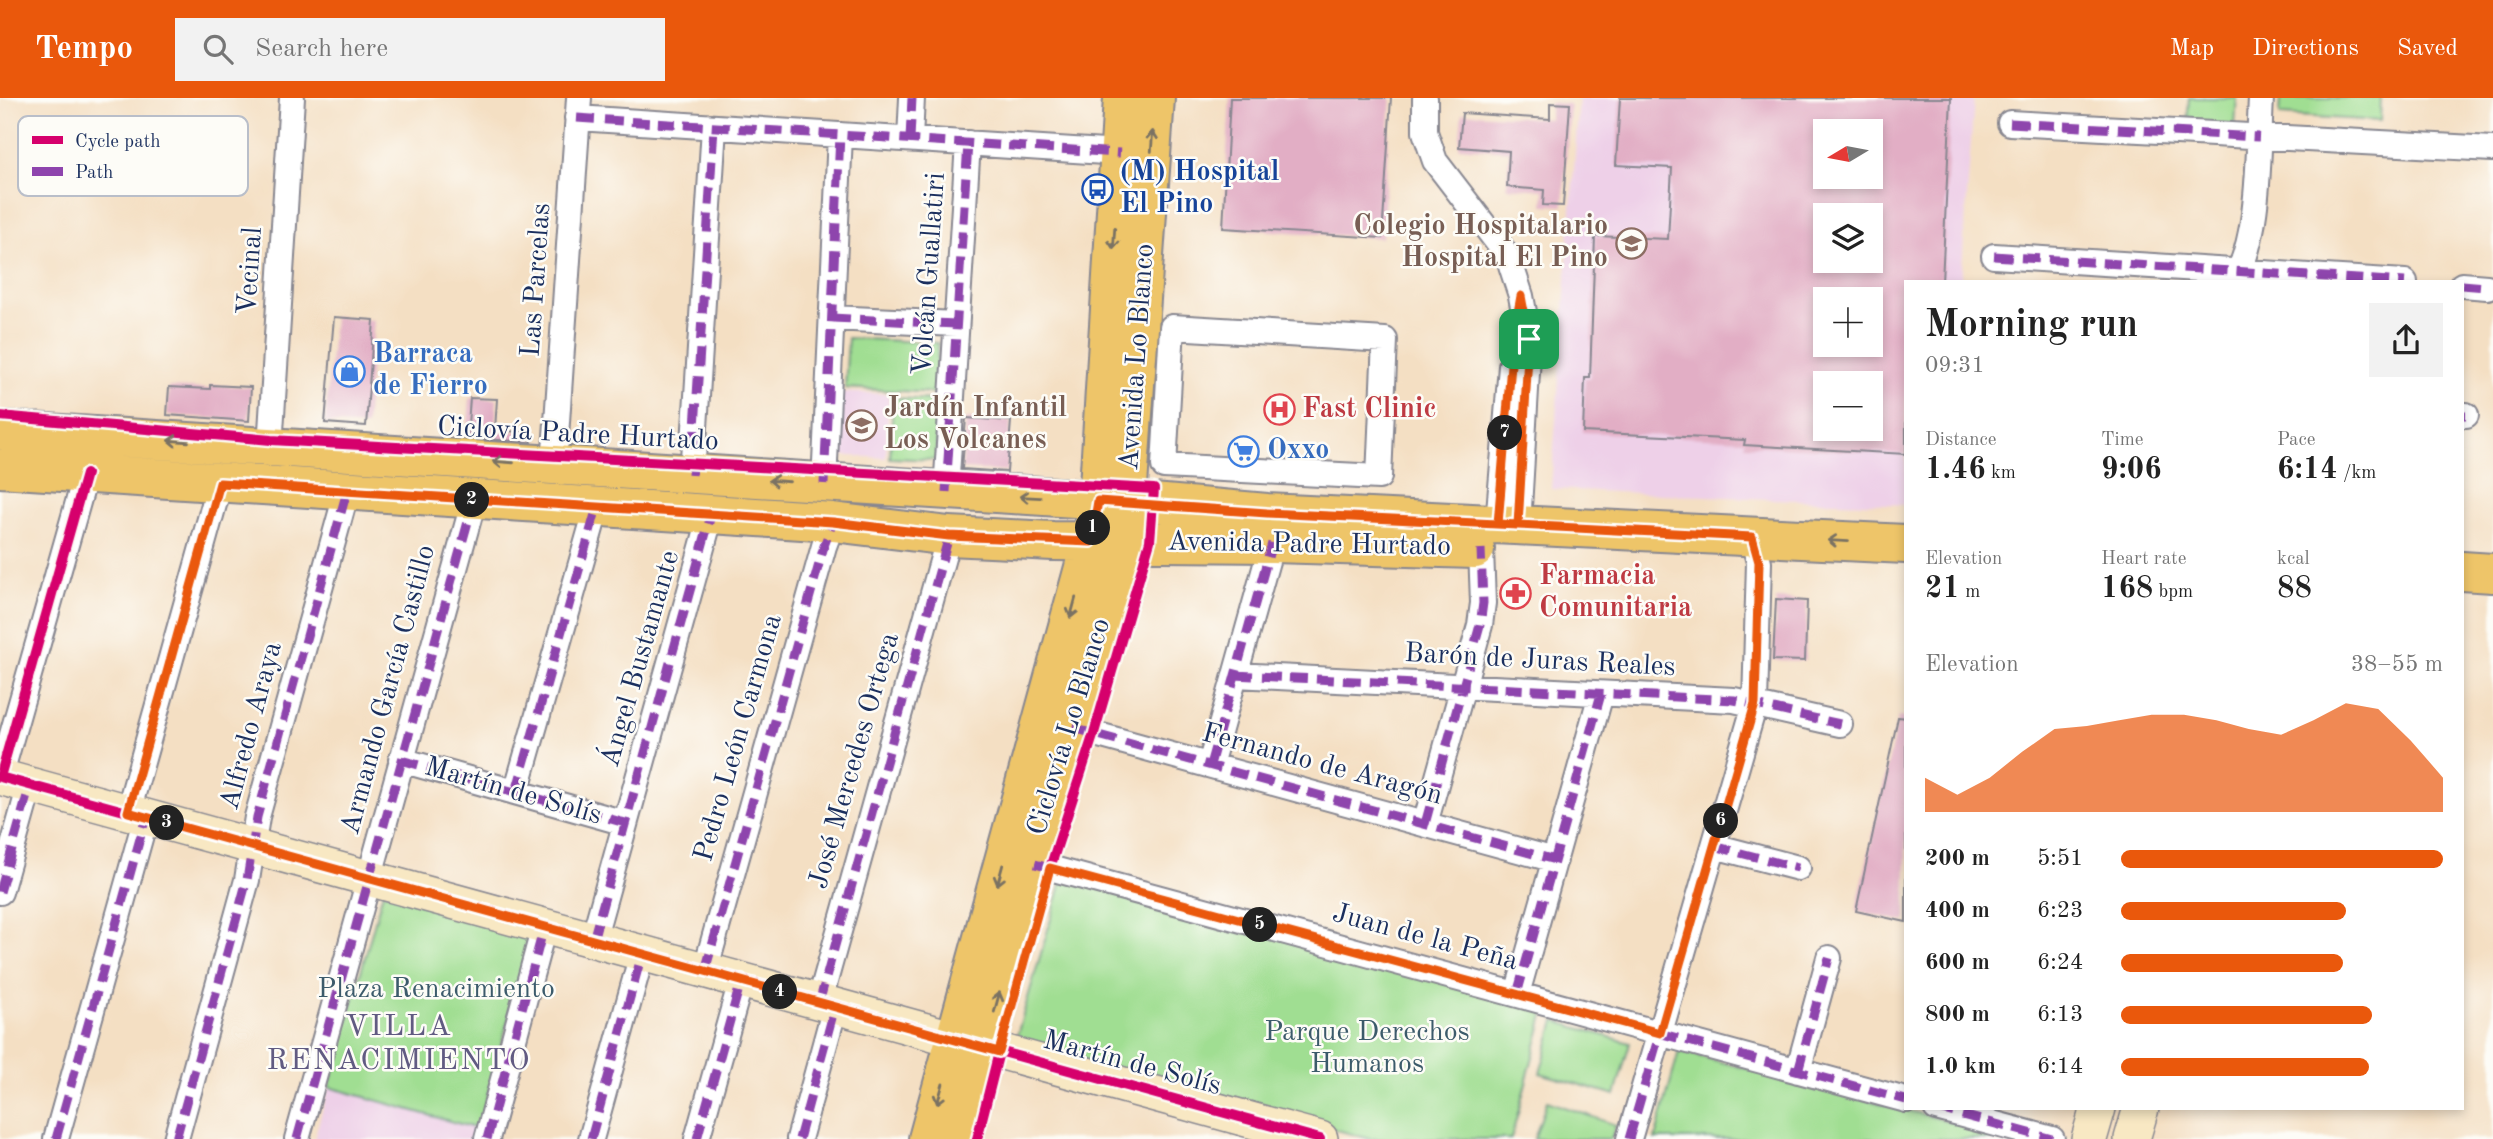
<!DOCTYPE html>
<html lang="en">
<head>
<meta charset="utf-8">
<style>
  body { margin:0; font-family:"Old Standard TT",serif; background:#f2f2f2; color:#222; height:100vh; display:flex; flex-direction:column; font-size:26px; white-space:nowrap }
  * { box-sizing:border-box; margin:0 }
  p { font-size:23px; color:#767676 }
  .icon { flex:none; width:38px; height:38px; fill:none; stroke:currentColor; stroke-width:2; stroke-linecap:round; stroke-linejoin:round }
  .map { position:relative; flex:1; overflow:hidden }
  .panel { position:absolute; left:1904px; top:182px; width:560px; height:830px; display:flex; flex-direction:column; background:#fff; border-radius:0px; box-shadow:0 4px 10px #0003 }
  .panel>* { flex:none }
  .needle { width:46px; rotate:260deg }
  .fabs { position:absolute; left:1813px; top:21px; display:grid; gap:14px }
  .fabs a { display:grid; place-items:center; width:70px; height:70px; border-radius:0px; background:#fff; box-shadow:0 4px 10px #0003; font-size:35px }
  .pin { position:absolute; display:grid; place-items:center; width:60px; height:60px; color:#fff; margin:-30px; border-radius:14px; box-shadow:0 4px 10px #0006 }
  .km { position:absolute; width:35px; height:35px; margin:-18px; border-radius:50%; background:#222; color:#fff; font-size:19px; line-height:35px; text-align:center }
  .round { display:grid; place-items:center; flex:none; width:74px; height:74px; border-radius:0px; background:#f2f2f2 }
  .summary { display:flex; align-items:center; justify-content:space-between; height:119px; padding:0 21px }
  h1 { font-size:38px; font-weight:700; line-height:52px }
  .figures { display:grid; grid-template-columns:repeat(3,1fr); gap:10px; height:119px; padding:7px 21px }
  .figures div { display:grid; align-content:center }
  .figures b { font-size:30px; font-weight:700 }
  .figures small { font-size:19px; font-weight:400 }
  .figures p { font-size:19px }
  .chart { height:196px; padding:14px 21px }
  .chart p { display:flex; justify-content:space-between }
  .chart svg { width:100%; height:126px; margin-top:7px; fill:#ea580c; opacity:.7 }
  ul { padding:0 21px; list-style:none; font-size:23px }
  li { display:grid; grid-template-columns:112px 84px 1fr; align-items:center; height:52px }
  li i { height:18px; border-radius:9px; background:#ea580c }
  header { display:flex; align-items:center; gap:42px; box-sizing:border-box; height:98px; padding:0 35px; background:#ea580c; color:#fff }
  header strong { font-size:33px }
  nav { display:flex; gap:38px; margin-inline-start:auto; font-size:24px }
  .search { width:490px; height:63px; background:#f2f2f2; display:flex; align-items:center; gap:18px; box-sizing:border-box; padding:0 24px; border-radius:0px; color:#767676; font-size:26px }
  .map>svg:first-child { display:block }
  .built { fill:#eed0e8; fill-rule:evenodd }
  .green { fill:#a0de92; stroke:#5e8678; stroke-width:2 }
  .building { fill:#e2aec5; fill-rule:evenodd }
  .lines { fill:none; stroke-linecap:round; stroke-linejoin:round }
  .street-casing { stroke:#888790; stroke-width:28 }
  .secondary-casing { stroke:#888790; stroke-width:38 }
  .primary-casing { stroke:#888790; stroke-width:42 }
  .street { stroke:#fff; stroke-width:24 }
  .secondary { stroke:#f8e8c3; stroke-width:35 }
  .primary { stroke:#eec569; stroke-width:38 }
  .quiet { stroke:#8e44ad; stroke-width:9; stroke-dasharray:18 9; stroke-linecap:butt }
  .cycleway-casing { stroke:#fdfcf7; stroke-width:15 }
  .cycleway { stroke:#d6006c; stroke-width:10 }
  .oneway { stroke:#7a7263 }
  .route-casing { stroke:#fff; stroke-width:14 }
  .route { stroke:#ea580c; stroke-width:9 }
  .labels { text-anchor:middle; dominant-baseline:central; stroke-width:5; stroke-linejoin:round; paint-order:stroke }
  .transit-label { font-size:28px; font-weight:bold; fill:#164399; stroke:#fdfcf7; text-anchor:start }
  .education-label { font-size:28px; font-weight:bold; fill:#785e54; stroke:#fdfcf7; text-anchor:end }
  .street-label { font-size:28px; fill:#1b2f5e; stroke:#fdfcf7 }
  .shop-label { font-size:28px; font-weight:bold; fill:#366cbe; stroke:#fdfcf7; text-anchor:start }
  .health-label { font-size:28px; font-weight:bold; fill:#be3a42; stroke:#fdfcf7; text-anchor:start }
  .park-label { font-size:28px; fill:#3c5b6b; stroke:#fdfcf7 }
  .neighbourhood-label { font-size:30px; letter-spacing:2px; fill:#615b82; stroke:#fdfcf7 }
  .key { fill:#fdfcf7; stroke:#b9bec9; stroke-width:2 }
  .key-label { font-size:19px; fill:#1b2f5e }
</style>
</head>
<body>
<header>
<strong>Tempo</strong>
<div class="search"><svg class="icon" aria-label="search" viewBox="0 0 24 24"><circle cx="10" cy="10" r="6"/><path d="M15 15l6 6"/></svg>Search here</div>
<nav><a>Map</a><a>Directions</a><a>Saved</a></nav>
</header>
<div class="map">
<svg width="2493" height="1041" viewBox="0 0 2493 1041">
  <rect width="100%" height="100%" fill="#fdfcf7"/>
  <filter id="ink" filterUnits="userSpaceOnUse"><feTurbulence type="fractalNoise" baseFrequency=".0143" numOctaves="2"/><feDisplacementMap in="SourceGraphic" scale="14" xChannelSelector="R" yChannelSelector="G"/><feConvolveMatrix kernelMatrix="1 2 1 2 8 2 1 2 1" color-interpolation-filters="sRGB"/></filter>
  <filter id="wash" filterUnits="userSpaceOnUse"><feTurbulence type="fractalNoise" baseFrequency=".00686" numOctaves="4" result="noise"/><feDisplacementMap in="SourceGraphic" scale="28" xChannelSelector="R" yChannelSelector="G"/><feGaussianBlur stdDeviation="1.57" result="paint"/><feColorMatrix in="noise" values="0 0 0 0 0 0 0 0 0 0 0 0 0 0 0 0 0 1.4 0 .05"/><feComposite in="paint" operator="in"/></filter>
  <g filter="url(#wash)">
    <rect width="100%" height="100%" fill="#f4dfc3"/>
    <path class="built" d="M1579 0H1974L1961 184H1906V407L1551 391ZM1825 33H1871V79H1825ZM1825 117H1871V163H1825ZM1825 201H1871V247H1825ZM1825 285H1871V331H1825Z
      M836 294 889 296 886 360 833 357Z
      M329 989 478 1031 475 1041H314Z"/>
    <path class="green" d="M2189 0H2237L2235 28 2187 25Z
      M2281 0H2381L2380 23 2280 17Z
      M848 240 938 245 935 295 845 290Z
      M893 300 938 302 936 362 890 360Z
      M1063 780 1546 910 1511 1041H1370L1015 944Z
      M383 794 532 836 478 1031 329 989Z
      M1555 923 1630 945 1615 997 1540 975Z
      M1679 953 2018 1041H1655Z
      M1547 1003 1616 1027 1611 1041H1534Z"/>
    <g id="blocks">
      <path class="building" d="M1230 0H1391L1382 140 1223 130Z
        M1620 0H1951L1942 184H1906V356L1744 347 1745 342 1583 334 1585 280H1590L1595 138 1668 141 1672 70 1616 67ZM1825 33H1871V79H1825ZM1825 117H1871V163H1825ZM1825 201H1871V247H1825ZM1825 285H1871V331H1825Z
        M1550 5 1570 6 1563 108 1543 107 1544 92 1507 89 1509 53 1459 49 1462 15 1550 21Z
        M334 219 374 222 366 328 325 325Z
        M210 287 251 289 249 323 167 317 169 289 210 291Z
        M470 300 497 301 495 332 533 335 532 344 467 340Z
        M966 320 1011 323 1007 374 962 371Z
        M1776 501 1807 503 1805 563 1773 562Z
        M1898 619 1906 620V824L1856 813Z"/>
    </g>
  </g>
  <g filter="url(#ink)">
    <use href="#blocks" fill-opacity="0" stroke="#888790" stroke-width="2"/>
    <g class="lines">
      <defs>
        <path id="street" d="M1425 0V34L1435 63 1501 149 1510 164 1521 198 1529 241 1518 427
          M577 20 1120 55
          M2010 25 2493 51
          M910 41 912 0
          M1994 158 2405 184
          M2233 184C2261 140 2258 52 2261 0
          M2462 187 2487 189
          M832 220 956 226
          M1172 229 1385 242 1379 379 1164 368Z
          M2462 317H2466
          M270 349 292 0
          M554 368 579 0
          M692 377 714 29
          M824 386 840 37
          M946 394 968 45
          M1498 426 1511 268
          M1235 577 1734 602 1840 626
          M1073 630 1555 762
          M401 662 625 725
          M1210 667 1272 445
          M0 679 86 376
          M516 694 597 409
          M128 714 220 385
          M1425 726 1480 527 1483 505 1481 451
          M1714 748 1798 770
          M1035 766 1906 1002
          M0 794 30 687
          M593 842 711 417
          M705 873 824 448 833 424
          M1517 896 1601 596
          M819 905 949 438
          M1798 973 1829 860
          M1936 1010 2052 1041
          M56 1041 146 719
          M176 1041 247 782 257 719 347 393
          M297 1041 474 402
          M487 1041 544 829
          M591 1041 642 856
          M697 1041 741 883
          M799 1041 835 909
          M1629 1041 1755 606 1759 464 1752 439"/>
        <path id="secondary" d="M0 679 1320 1041
          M2089 1041 2098 1010
          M2132 1041 2141 1010"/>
        <path id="primary" d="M0 332 1153 405 1267 415 1906 446
          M0 370 833 424 949 438 1053 443 1272 445 1475 451
          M2462 473 2493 475
          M928 1041 1091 444 1099 389 1123 0
          M960 1041 1124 445 1155 0"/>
      </defs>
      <use href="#street" class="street-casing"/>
      <use href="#secondary" class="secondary-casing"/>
      <use href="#primary" class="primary-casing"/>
      <use href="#street" class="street"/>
      <use href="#secondary" class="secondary"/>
      <use href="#primary" class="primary"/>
      <path class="quiet" d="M577 20 1120 55
        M2010 25 2259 39
        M910 41 912 0
        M1994 158 2405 184
        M2462 187 2487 189
        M832 220 956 226
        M2462 317H2466
        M692 377 714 29
        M824 386 840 37
        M946 394 968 45
        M1235 577 1734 602 1840 626
        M1073 630 1555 762
        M401 662 625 725
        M1210 667 1272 445
        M516 694 597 409
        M128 714 220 385
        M1425 726 1480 527 1483 505 1481 451
        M1714 748 1798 770
        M1035 766 1906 1002
        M0 794 30 687
        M593 842 711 417
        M705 873 824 448 833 424
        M1517 896 1601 596
        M819 905 949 438
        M1798 973 1829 860
        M1936 1010 2052 1041
        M56 1041 146 719
        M176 1041 247 782 257 719 347 393
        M297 1041 474 402
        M487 1041 544 829
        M591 1041 642 856
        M697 1041 741 883
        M799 1041 835 909
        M1629 1041 1755 606 1759 464"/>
      <defs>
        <path id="cycleway" d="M0 318 271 342 1154 391 1150 443 1094 635 1050 770 999 954 977 1041
          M86 376 0 679 1320 1041"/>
      </defs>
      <use href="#cycleway" class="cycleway-casing"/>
      <use href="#cycleway" class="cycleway"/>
    </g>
    <defs><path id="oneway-shaft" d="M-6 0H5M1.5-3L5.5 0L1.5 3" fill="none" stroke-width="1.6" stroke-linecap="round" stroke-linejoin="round" transform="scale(1.75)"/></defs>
    <g class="oneway">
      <use href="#oneway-shaft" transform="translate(1152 43) rotate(-86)"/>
      <use href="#oneway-shaft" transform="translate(1114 141) rotate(94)"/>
      <use href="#oneway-shaft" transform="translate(178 343) rotate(-176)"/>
      <use href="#oneway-shaft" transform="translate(503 364) rotate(-176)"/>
      <use href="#oneway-shaft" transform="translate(779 383) rotate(-176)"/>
      <use href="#oneway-shaft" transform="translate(1030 399) rotate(-177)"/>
      <use href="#oneway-shaft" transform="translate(1838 443) rotate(-177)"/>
      <use href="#oneway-shaft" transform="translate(1073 510) rotate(105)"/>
      <use href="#oneway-shaft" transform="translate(1000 777) rotate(105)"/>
      <use href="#oneway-shaft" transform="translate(997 904) rotate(-75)"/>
      <use href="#oneway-shaft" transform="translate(940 996) rotate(106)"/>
    </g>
  </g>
  <g class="lines" filter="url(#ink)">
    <defs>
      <path id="route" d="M1529 241 1518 427 1267 415 1098 403 1091 444 949 438 833 424 220 385 128 714 999 954 1050 770 1660 935 1755 606 1759 464 1752 439 1518 427 1498 426 1513 242 1521 198 1529 241"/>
    </defs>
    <use href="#route" class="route-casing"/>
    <use href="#route" class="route"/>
  </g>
  <defs>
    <symbol id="bus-ring" viewBox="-11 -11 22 22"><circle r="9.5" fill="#fdfcf7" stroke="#1a4fb4" stroke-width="1.5"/><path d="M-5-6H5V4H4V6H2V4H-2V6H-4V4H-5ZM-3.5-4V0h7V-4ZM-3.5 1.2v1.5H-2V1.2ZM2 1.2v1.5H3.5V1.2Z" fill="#1a4fb4"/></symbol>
    <symbol id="school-ring" viewBox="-11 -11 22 22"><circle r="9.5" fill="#fdfcf7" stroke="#8d6e63" stroke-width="1.5"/><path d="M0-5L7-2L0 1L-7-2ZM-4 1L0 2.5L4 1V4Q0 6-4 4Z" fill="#8d6e63"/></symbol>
    <symbol id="shop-ring" viewBox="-11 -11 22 22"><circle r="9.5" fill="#fdfcf7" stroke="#3f7fe0" stroke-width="1.5"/><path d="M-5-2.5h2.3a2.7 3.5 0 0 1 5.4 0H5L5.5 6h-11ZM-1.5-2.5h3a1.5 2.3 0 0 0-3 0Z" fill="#3f7fe0"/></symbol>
    <symbol id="hospital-ring" viewBox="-11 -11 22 22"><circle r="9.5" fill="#fdfcf7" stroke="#e0444e" stroke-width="1.5"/><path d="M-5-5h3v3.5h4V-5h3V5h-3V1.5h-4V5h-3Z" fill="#e0444e"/></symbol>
    <symbol id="supermarket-ring" viewBox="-11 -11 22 22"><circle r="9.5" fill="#fdfcf7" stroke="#3f7fe0" stroke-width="1.5"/><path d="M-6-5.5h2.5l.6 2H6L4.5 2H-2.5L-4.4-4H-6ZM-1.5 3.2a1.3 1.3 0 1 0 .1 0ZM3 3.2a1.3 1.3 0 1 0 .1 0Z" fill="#3f7fe0"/></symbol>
    <symbol id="pharmacy-ring" viewBox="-11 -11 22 22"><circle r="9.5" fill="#fdfcf7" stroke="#e0444e" stroke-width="1.5"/><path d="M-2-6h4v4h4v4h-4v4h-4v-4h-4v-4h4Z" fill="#e0444e"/></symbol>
  </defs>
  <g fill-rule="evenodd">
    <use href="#bus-ring" x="1080" y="74" width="35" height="35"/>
    <use href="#school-ring" x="1614" y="128" width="35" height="35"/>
    <use href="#shop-ring" x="332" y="256" width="35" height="35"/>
    <use href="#hospital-ring" x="1262" y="294" width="35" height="35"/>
    <use href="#school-ring" x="844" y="310" width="35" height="35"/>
    <use href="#supermarket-ring" x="1226" y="336" width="35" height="35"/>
    <use href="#pharmacy-ring" x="1498" y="478" width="35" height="35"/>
  </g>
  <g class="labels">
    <g class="transit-label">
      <text x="1120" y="75">(M) Hospital<tspan x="1120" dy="32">El Pino</tspan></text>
    </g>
    <g class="education-label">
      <text x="1608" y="129">Colegio Hospitalario<tspan x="1608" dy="32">Hospital El Pino</tspan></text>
      <text x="884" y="311" text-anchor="start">Jardín Infantil<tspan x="884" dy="32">Los Volcanes</tspan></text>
    </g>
    <g class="street-label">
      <text transform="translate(251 173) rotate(-86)">Vecinal</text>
      <text transform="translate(930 176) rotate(-86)">Volcán Guallatiri</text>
      <text transform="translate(537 182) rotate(-86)">Las Parcelas</text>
      <text transform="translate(1138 259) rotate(-86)">Avenida Lo Blanco</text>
      <text transform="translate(578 337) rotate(3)">Ciclovía Padre Hurtado</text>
      <text transform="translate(1309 447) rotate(1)">Avenida Padre Hurtado</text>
      <text transform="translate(641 561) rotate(-74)">Ángel Bustamante</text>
      <text transform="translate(1540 563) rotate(3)">Barón de Juras Reales</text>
      <text transform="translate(389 592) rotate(-75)">Armando García Castillo</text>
      <text transform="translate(252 628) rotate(-75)">Alfredo Araya</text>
      <text transform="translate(1070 629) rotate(-73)">Ciclovía Lo Blanco</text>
      <text transform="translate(739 640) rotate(-74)">Pedro León Carmona</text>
      <text transform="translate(855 663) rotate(-74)">José Mercedes Ortega</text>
      <text transform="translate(1322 667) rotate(15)">Fernando de Aragón</text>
      <text transform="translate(513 694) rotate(16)">Martín de Solís</text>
      <text transform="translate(1425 840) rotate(15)">Juan de la Peña</text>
      <text transform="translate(1132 966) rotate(15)">Martín de Solís</text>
    </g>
    <g class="shop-label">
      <text x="373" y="257">Barraca<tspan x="373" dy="32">de Fierro</tspan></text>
      <text x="1267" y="353">Oxxo</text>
    </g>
    <g class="health-label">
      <text x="1302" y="312">Fast Clinic</text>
      <text x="1539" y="479">Farmacia<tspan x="1539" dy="32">Comunitaria</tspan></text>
    </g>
    <g class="park-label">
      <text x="436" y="892">Plaza Renacimiento</text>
      <text x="1367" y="935">Parque Derechos<tspan x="1367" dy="32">Humanos</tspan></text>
    </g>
    <g class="neighbourhood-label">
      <text x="399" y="929">VILLA<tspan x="399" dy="34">RENACIMIENTO</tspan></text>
    </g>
  </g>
  <rect x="18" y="18" width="230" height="80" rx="10" class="key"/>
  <rect x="32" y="38" width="31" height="8" fill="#d6006c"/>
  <rect x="32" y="69" width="31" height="9" fill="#8e44ad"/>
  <g class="key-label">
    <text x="75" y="49">Cycle path</text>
    <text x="75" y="80">Path</text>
  </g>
</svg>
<div class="fabs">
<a><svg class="needle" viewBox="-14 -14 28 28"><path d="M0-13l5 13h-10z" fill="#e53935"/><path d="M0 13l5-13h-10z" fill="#767676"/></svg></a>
<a><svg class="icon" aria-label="layers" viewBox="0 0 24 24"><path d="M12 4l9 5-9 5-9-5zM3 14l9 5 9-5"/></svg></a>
<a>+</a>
<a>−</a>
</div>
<div class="pin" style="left:1529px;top:241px;background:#1e9e55"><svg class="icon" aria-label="arrive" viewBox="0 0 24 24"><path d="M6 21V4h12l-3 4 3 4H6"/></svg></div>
<b class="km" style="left:1093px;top:430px">1</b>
<b class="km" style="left:472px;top:402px">2</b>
<b class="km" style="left:167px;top:725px">3</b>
<b class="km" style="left:780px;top:894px">4</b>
<b class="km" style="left:1260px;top:827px">5</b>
<b class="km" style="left:1721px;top:723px">6</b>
<b class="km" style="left:1505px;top:335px">7</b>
<section class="panel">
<div class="summary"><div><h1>Morning run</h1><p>09:31</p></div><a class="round"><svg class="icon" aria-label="share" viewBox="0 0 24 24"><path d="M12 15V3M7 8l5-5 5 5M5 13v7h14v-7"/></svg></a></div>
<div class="figures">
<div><p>Distance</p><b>1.46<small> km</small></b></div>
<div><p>Time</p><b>9:06</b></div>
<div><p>Pace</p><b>6:14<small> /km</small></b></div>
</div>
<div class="figures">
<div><p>Elevation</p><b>21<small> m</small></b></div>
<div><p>Heart rate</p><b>168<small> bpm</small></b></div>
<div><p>kcal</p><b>88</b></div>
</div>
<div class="chart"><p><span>Elevation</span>38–55 m</p>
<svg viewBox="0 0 160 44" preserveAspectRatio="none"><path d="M0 44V32L10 38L20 32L30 23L40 15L50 14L60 12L70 10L80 10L90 12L100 15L110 17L120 12L130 6L140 8L150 19L160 32V44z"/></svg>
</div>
<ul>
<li><b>200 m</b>5:51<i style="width:100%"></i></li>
<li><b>400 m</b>6:23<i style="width:70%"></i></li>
<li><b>600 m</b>6:24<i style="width:69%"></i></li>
<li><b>800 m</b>6:13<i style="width:78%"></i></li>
<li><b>1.0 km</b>6:14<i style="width:77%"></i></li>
</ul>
</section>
</div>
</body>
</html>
